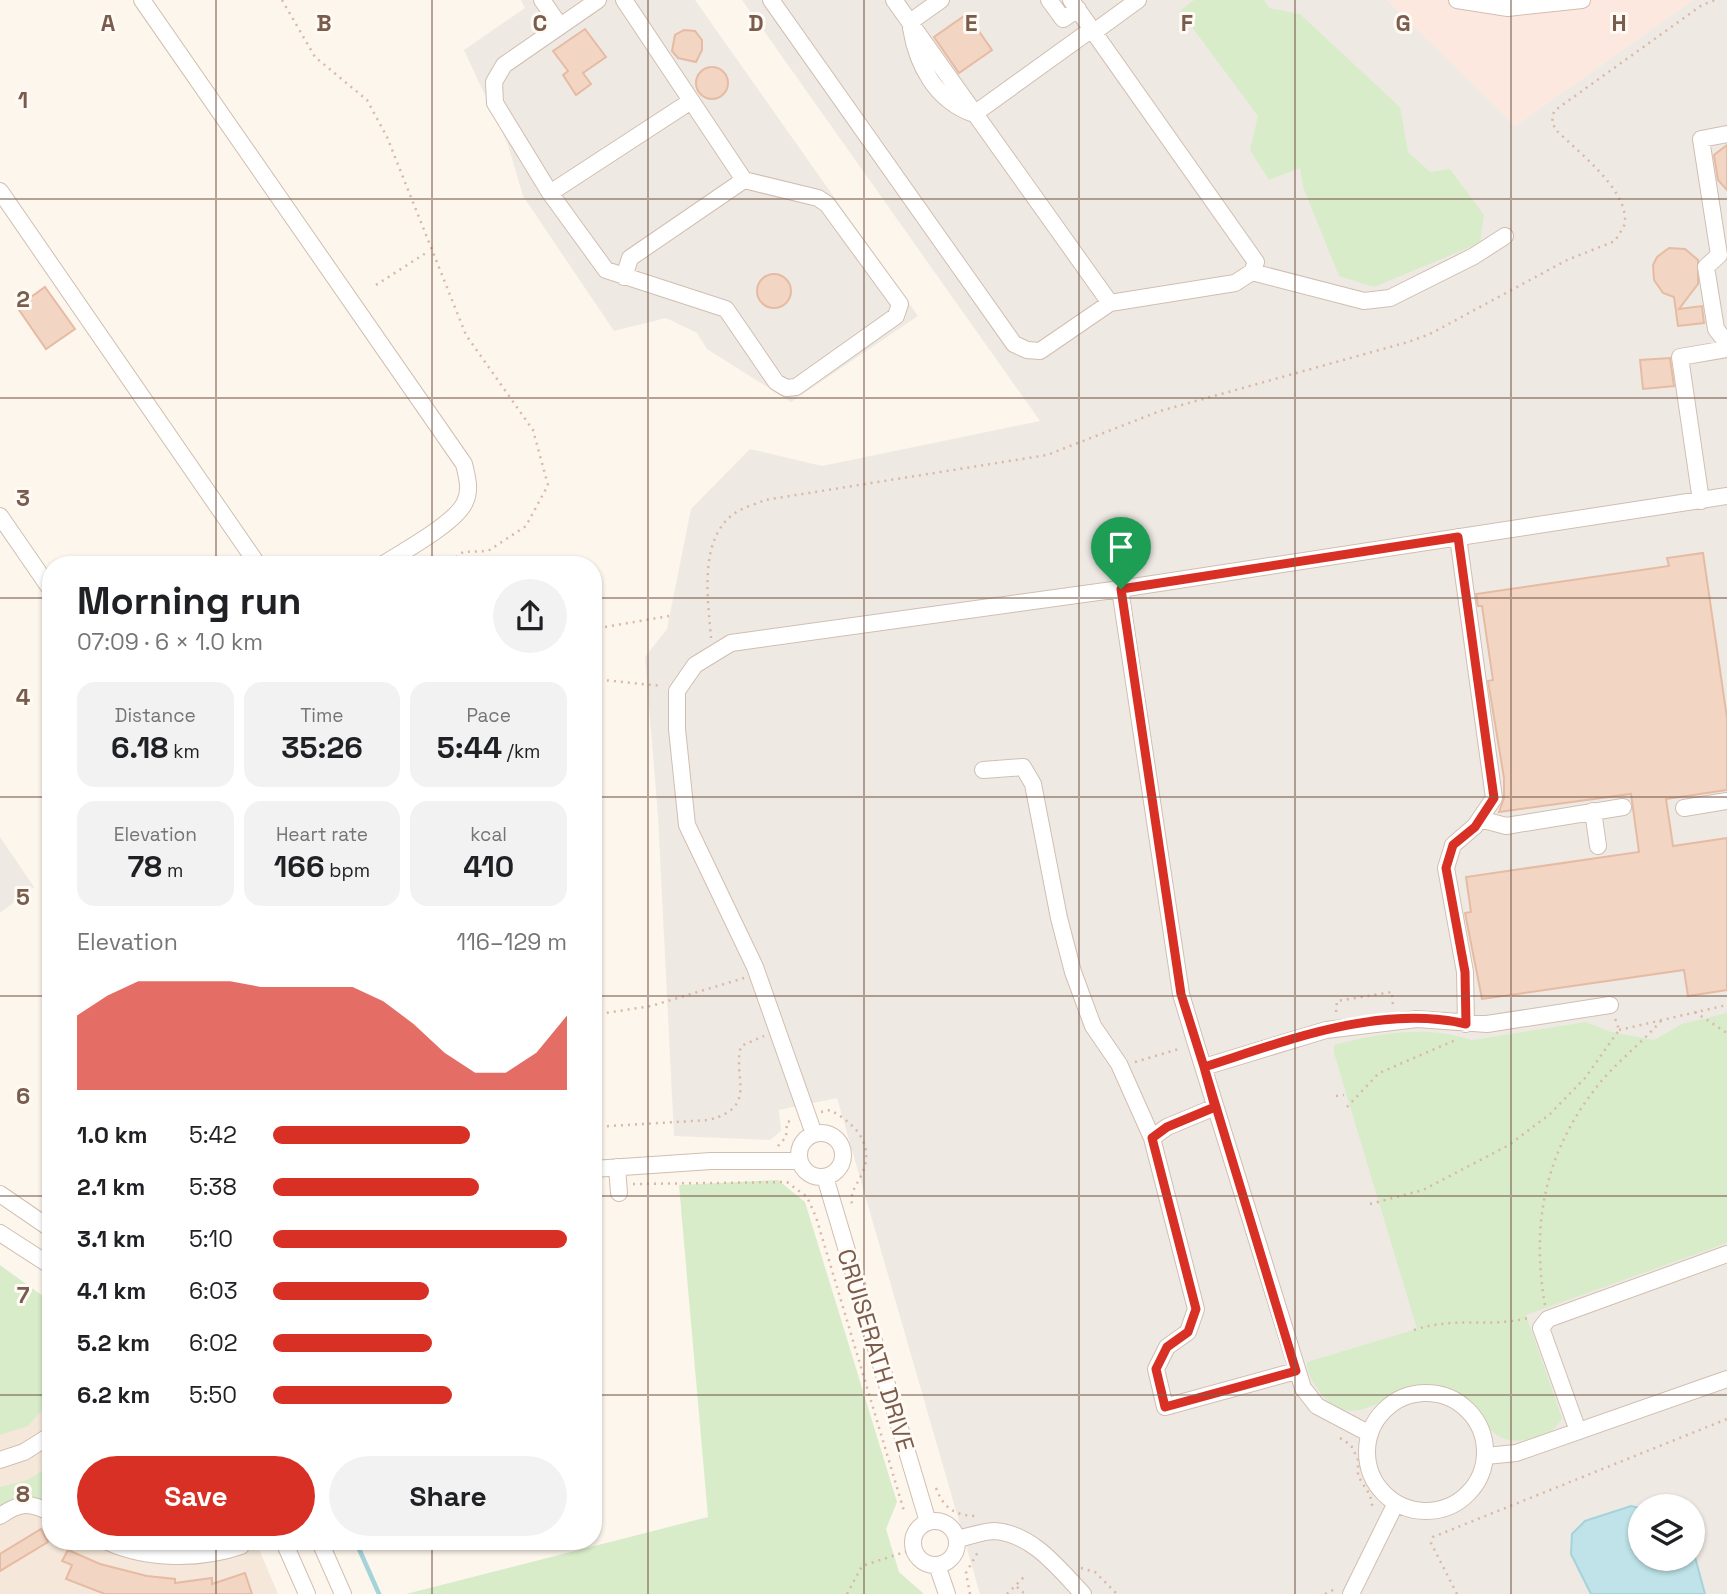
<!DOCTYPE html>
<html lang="en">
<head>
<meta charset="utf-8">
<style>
  body { margin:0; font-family:"Space Grotesk",sans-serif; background:#f2f2f2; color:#202124; height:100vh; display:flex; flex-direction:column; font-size:26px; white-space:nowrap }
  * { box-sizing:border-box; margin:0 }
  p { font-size:23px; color:#757577 }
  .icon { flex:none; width:38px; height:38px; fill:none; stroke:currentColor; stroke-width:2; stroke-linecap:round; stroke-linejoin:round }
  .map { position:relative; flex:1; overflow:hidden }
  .details { position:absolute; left:42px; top:556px; width:560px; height:994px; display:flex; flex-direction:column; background:#fff; border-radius:28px; box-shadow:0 2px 5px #0004 }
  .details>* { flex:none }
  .tools { position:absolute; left:1628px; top:1494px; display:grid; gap:14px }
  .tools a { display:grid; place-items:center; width:77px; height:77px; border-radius:50%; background:#fff; box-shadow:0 2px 5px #0004; font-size:35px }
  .pin { position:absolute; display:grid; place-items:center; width:60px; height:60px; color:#fff; margin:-72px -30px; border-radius:50% 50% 50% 0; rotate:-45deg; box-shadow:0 0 7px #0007 }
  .pin .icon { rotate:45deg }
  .round { display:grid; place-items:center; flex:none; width:74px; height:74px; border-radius:37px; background:#f2f2f2 }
  .head { display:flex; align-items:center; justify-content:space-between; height:119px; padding:0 35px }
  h1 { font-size:38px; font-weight:700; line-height:52px }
  .stats { display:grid; grid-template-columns:repeat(3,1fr); gap:10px; height:119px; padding:7px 35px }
  .stats div { display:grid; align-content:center; border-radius:18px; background:#f2f2f2; text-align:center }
  .stats b { font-size:30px; font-weight:700 }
  .stats small { font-size:19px; font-weight:400 }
  .stats p { font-size:19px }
  .chart { height:196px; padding:14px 35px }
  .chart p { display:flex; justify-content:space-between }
  .chart svg { width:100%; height:126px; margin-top:7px; fill:#d93025; opacity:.7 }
  .cta { display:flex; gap:14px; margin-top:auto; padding:14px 35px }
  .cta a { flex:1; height:80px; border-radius:42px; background:#d93025; color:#fff; font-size:28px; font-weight:700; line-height:80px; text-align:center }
  .cta a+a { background:#f2f2f2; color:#202124 }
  ul { padding:0 35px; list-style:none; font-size:23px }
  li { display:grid; grid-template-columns:112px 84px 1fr; align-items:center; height:52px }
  li i { height:18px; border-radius:9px; background:#d93025 }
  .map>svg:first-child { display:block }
  .residential { fill:#f5e8da }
  .commercial { fill:#fde8e0 }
  .industrial { fill:#efe9e4; fill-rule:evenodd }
  .green { fill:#d8ecc9 }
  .water { fill:#bfe3e8; stroke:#a5d3da; stroke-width:2 }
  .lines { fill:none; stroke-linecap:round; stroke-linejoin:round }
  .stream { stroke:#a5d3da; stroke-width:4.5 }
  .building { fill:#f3d5c3; stroke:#e6bba3; stroke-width:2 }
  .minor-casing { stroke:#d1beb0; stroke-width:18 }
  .path { stroke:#d9b8a5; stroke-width:2.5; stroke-dasharray:2 5; stroke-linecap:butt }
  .minor { stroke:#fff; stroke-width:16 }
  .route-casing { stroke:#fff; stroke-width:14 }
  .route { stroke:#d93025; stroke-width:9 }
  .grid { fill:none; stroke:#7a5c4d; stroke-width:2; stroke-opacity:0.55 }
  .labels { text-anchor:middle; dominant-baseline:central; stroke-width:6; stroke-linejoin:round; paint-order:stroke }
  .street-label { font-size:24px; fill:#7a5c4d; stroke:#fffaf3 }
  .grid-label { font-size:23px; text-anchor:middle; font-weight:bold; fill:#7a5c4d; stroke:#fffaf3; stroke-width:6; stroke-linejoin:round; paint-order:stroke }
</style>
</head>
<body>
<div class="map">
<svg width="1727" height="1594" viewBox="0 0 1727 1594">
  <rect width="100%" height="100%" fill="#fdf6ec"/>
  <path class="residential" d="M0 1276 51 1315V1542H256L278 1594H0Z"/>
  <path class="commercial" d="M1387 0H1693L1515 126Z"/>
  <path class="industrial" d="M521 0H695L918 316 791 402 707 349 697 333 666 318 614 331 523 196 508 145 464 50 525 8Z
    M742 0H1387L1515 126 1693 0H1727V1594H980L837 1098 779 1110 781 1131 770 1140 674 1136 658 816 645 657 667 629 691 509 750 449 822 466 1040 421ZM1640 1507H1692V1559H1640Z
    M0 837 34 887 0 913Z"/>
  <path class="green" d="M1194 0H1264L1269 8 1300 14 1400 107 1408 152 1430 172 1450 169 1484 215 1480 243 1374 287 1339 276 1303 187 1300 168 1269 180 1250 150 1258 116 1180 11Z
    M1727 1013V1243L1526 1315 1562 1418C1557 1429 1549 1433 1537 1437 1477 1456 1490 1395 1436 1386 1394 1379 1355 1441 1319 1391 1312 1381 1307 1373 1307 1362L1417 1329 1334 1053V1045C1381 1033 1425 1025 1472 1040L1586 1022 1611 1032 1654 1040 1682 1024Z
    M778 1180 805 1202 897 1502 886 1529 899 1572 924 1594H406L708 1517 679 1185Z
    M0 1265 51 1302V1400L28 1426 0 1435Z
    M51 1466V1504C32 1494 17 1494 0 1508V1487L27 1480Z"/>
  <path class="water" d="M1631 1506 1640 1508V1559H1692V1546L1705 1594H1591L1571 1554 1572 1534 1585 1521Z"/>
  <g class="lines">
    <path class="stream" d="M356 1542 379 1594"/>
  </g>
  <path class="building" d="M967 14 992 50 959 73 934 37Z
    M585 29 606 57 583 73 591 84 576 95 563 75 568 71 553 51Z
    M684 30 695 31 702 40V50L696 62 678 58 672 51 675 35Z
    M696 83a16 16 0 1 1 32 0a16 16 0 1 1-32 0Z
    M1727 145V190L1718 180 1714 155Z
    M1669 248 1685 249 1698 260V284L1679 309 1702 306 1704 323 1678 326 1674 297 1663 293 1654 280 1653 265 1657 257Z
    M757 291a17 17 0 1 1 34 0a17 17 0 1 1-34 0Z
    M45 287 75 329 46 349 17 307Z
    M1670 358 1674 386 1643 389 1640 360Z
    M1703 553 1727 718V790L1666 799 1673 846 1727 838V990L1688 996 1684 970 1482 999 1465 913 1471 912 1466 877 1639 852 1631 794 1499 812 1504 798V778L1488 681 1493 680 1482 606H1478L1476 594 1669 566 1667 558Z
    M41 1529 48 1542 0 1571V1554Z
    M68 1550 100 1564 147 1576 175 1579V1583L212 1578V1584L245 1573 252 1594H105L66 1579 72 1565 62 1561Z"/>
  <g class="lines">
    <defs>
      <path id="minor" d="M142 0 464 464C467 477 471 489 465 502 456 523 402 552 382 565
        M542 0 560 26
        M598 0 504 65 494 82 495 103 550 193 606 270 726 309 776 382 786 388 796 387 896 316 900 304 827 204 818 198 744 180 624 0
        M771 0 1014 344 1027 350 1040 351 1110 303 1235 283 1252 272 1256 262 1071 0
        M894 0 1110 303
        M1049 0 1063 19 1078 9
        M1457 0 1508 8 1582 0
        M910 22 941 0
        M911 28C917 65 936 101 974 114
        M1094 32 1138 0
        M974 114 1092 29
        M1727 134 1701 139 1719 255 1706 267 1716 329 1727 343
        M0 191 258 565
        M550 193 691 101
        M1252 272 1364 301 1390 298 1474 256 1505 236
        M624 277 630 258 744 180
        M1701 501 1680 357 1727 349
        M0 516 51 590
        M1458 537 1494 798 1475 826 1453 845 1446 868 1465 972 1466 1024
        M1120 589 1181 994 1196 1044 1303 1388 1317 1406 1370 1434
        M983 770 1023 767 1033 784 1059 918 1073 972 1093 1026 1119 1064 1152 1138 1196 1309 1188 1332 1167 1347 1156 1369 1165 1407 1296 1371
        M1684 808 1727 801
        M1593 811 1598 846
        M1480 819 1506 826 1623 807
        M1204 1067 1326 1030 1417 1019 1487 1024 1610 1005
        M799 1155a22 22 0 1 1 44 0a22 22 0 1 1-44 0Z
        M814 1134 755 967 687 825 677 729V691L695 665 731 643 1120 589 1727 496
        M1152 1138 1167 1127 1215 1107
        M617 1167 619 1193
        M593 1169 711 1161H799
        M825 1177 928 1522
        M0 1194 51 1229
        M0 1233 51 1266
        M1367 1452a59 59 0 1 1 118 0a59 59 0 1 1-118 0Z
        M1578 1431 1541 1328 1548 1319 1727 1254
        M1486 1456 1516 1453 1727 1379
        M0 1460 24 1452 51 1435
        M0 1516C20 1502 30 1502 51 1513
        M913 1543a22 22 0 1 1 44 0a22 22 0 1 1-44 0Z
        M957 1539C968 1537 983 1531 995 1531 1033 1534 1059 1569 1083 1594
        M108 1542C148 1560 201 1560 241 1546
        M284 1542 307 1594
        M320 1542 343 1594
        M937 1565 947 1594
        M1351 1594 1396 1503"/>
    </defs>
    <use href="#minor" class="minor-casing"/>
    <path class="path" d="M282 0 315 57 367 100 387 137 466 335 533 430 548 485 526 526 488 551 463 552 445 565
      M376 285 429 251
      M593 623 599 628 669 616
      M711 638C708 600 698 538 735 513 744 507 756 504 765 500L1047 455 1160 411 1408 342 1430 334 1567 260 1615 241C1618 235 1625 227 1625 221 1627 189 1577 151 1556 130L1552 122 1554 111 1702 5 1715 0
      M593 679 662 686
      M1336 1012 1337 1001 1392 992 1393 1006
      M1695 1012 1727 1033
      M593 1015 651 1006 744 978
      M1619 1030 1727 1005
      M1135 1062 1182 1048
      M1336 1096 1344 1095
      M1347 1107 1379 1073 1458 1039
      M821 1112 830 1110C856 1124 876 1145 861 1176 855 1188 850 1192 852 1206
      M593 1127 709 1120C759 1106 732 1079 741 1046L764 1036
      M778 1146 786 1137 787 1122 791 1121
      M633 1184 787 1182 807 1197 816 1217 904 1511 907 1510
      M593 1188 602 1187
      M1370 1204 1423 1190 1509 1145 1550 1114 1585 1078 1619 1030 1615 1018
      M1545 1305C1530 1219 1547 1145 1604 1078 1622 1058 1643 1041 1661 1021
      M1414 1330C1456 1316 1489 1328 1528 1318
      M1340 1438 1351 1445 1358 1460V1476L1370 1495 1373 1510
      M44 1456 51 1467
      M51 1473V1482
      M936 1488C944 1509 956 1516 978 1516
      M1081 1568 1095 1572 1117 1594
      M1017 1587 1025 1594
      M847 1594 862 1566 914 1549
      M970 1594 966 1573 979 1550
      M1007 1594 1024 1577
      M1325 1594 1337 1588
      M1457 1594 1431 1543 1433 1537 1727 1419"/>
    <use href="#minor" class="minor"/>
  </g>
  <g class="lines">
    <defs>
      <path id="route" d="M1121 589 1181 994 1204 1067 1296 1371 1165 1407 1156 1369 1167 1347 1188 1332 1196 1309 1152 1138 1167 1127 1215 1107 1204 1067C1286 1041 1379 1004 1466 1024L1465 972 1446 868 1453 845 1475 827 1494 798 1458 537 1121 589"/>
    </defs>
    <use href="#route" class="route-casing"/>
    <use href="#route" class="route"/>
  </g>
  <path class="grid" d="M216 0V565M432 0V565M648 0V1594M864 0V1594M1079 0V1594M1295 0V1594M1511 0V1594M0 199H1727M0 398H1727M0 598H51M593 598H1727M0 797H51M593 797H1727M0 996H51M593 996H1727M0 1196H51M593 1196H1727M0 1395H51M593 1395H1727M216 1542V1594M432 1542V1594"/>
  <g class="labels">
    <g class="street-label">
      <text transform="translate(876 1350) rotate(73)">CRUISERATH DRIVE</text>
    </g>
  </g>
  <g class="grid-label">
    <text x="108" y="31">A</text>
    <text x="324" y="31">B</text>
    <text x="540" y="31">C</text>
    <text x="756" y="31">D</text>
    <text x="971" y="31">E</text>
    <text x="1187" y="31">F</text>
    <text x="1403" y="31">G</text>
    <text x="1619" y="31">H</text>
    <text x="23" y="108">1</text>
    <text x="23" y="307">2</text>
    <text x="23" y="506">3</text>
    <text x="23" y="705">4</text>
    <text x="23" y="905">5</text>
    <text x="23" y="1104">6</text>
    <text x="23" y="1303">7</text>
    <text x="23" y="1502">8</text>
  </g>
</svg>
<div class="tools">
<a><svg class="icon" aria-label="layers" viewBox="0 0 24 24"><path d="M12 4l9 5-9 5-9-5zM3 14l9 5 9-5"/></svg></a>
</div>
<div class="pin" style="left:1121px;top:589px;background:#1e9e55"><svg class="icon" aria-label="arrive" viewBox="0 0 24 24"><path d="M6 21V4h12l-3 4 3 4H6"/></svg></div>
<section class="details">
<div class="head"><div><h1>Morning run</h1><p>07:09 · 6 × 1.0 km</p></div><a class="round"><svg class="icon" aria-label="share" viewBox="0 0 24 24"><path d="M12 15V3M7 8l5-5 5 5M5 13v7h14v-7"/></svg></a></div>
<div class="stats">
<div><p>Distance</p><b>6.18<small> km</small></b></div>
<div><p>Time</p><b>35:26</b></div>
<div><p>Pace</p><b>5:44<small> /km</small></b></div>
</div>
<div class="stats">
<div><p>Elevation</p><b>78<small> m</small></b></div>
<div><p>Heart rate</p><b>166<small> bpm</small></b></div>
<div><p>kcal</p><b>410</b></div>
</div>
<div class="chart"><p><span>Elevation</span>116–129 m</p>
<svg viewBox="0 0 160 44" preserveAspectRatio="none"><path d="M0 44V18L10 11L20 6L30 6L40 6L50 6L60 8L70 8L80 8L90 8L100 13L110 21L120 31L130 38L140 38L150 31L160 18V44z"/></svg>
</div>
<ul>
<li><b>1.0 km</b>5:42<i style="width:67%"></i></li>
<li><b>2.1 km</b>5:38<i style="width:70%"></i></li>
<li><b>3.1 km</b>5:10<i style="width:100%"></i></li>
<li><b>4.1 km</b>6:03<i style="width:53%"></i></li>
<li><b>5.2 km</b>6:02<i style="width:54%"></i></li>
<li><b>6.2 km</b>5:50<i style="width:61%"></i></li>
</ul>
<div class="cta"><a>Save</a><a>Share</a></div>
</section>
</div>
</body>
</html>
